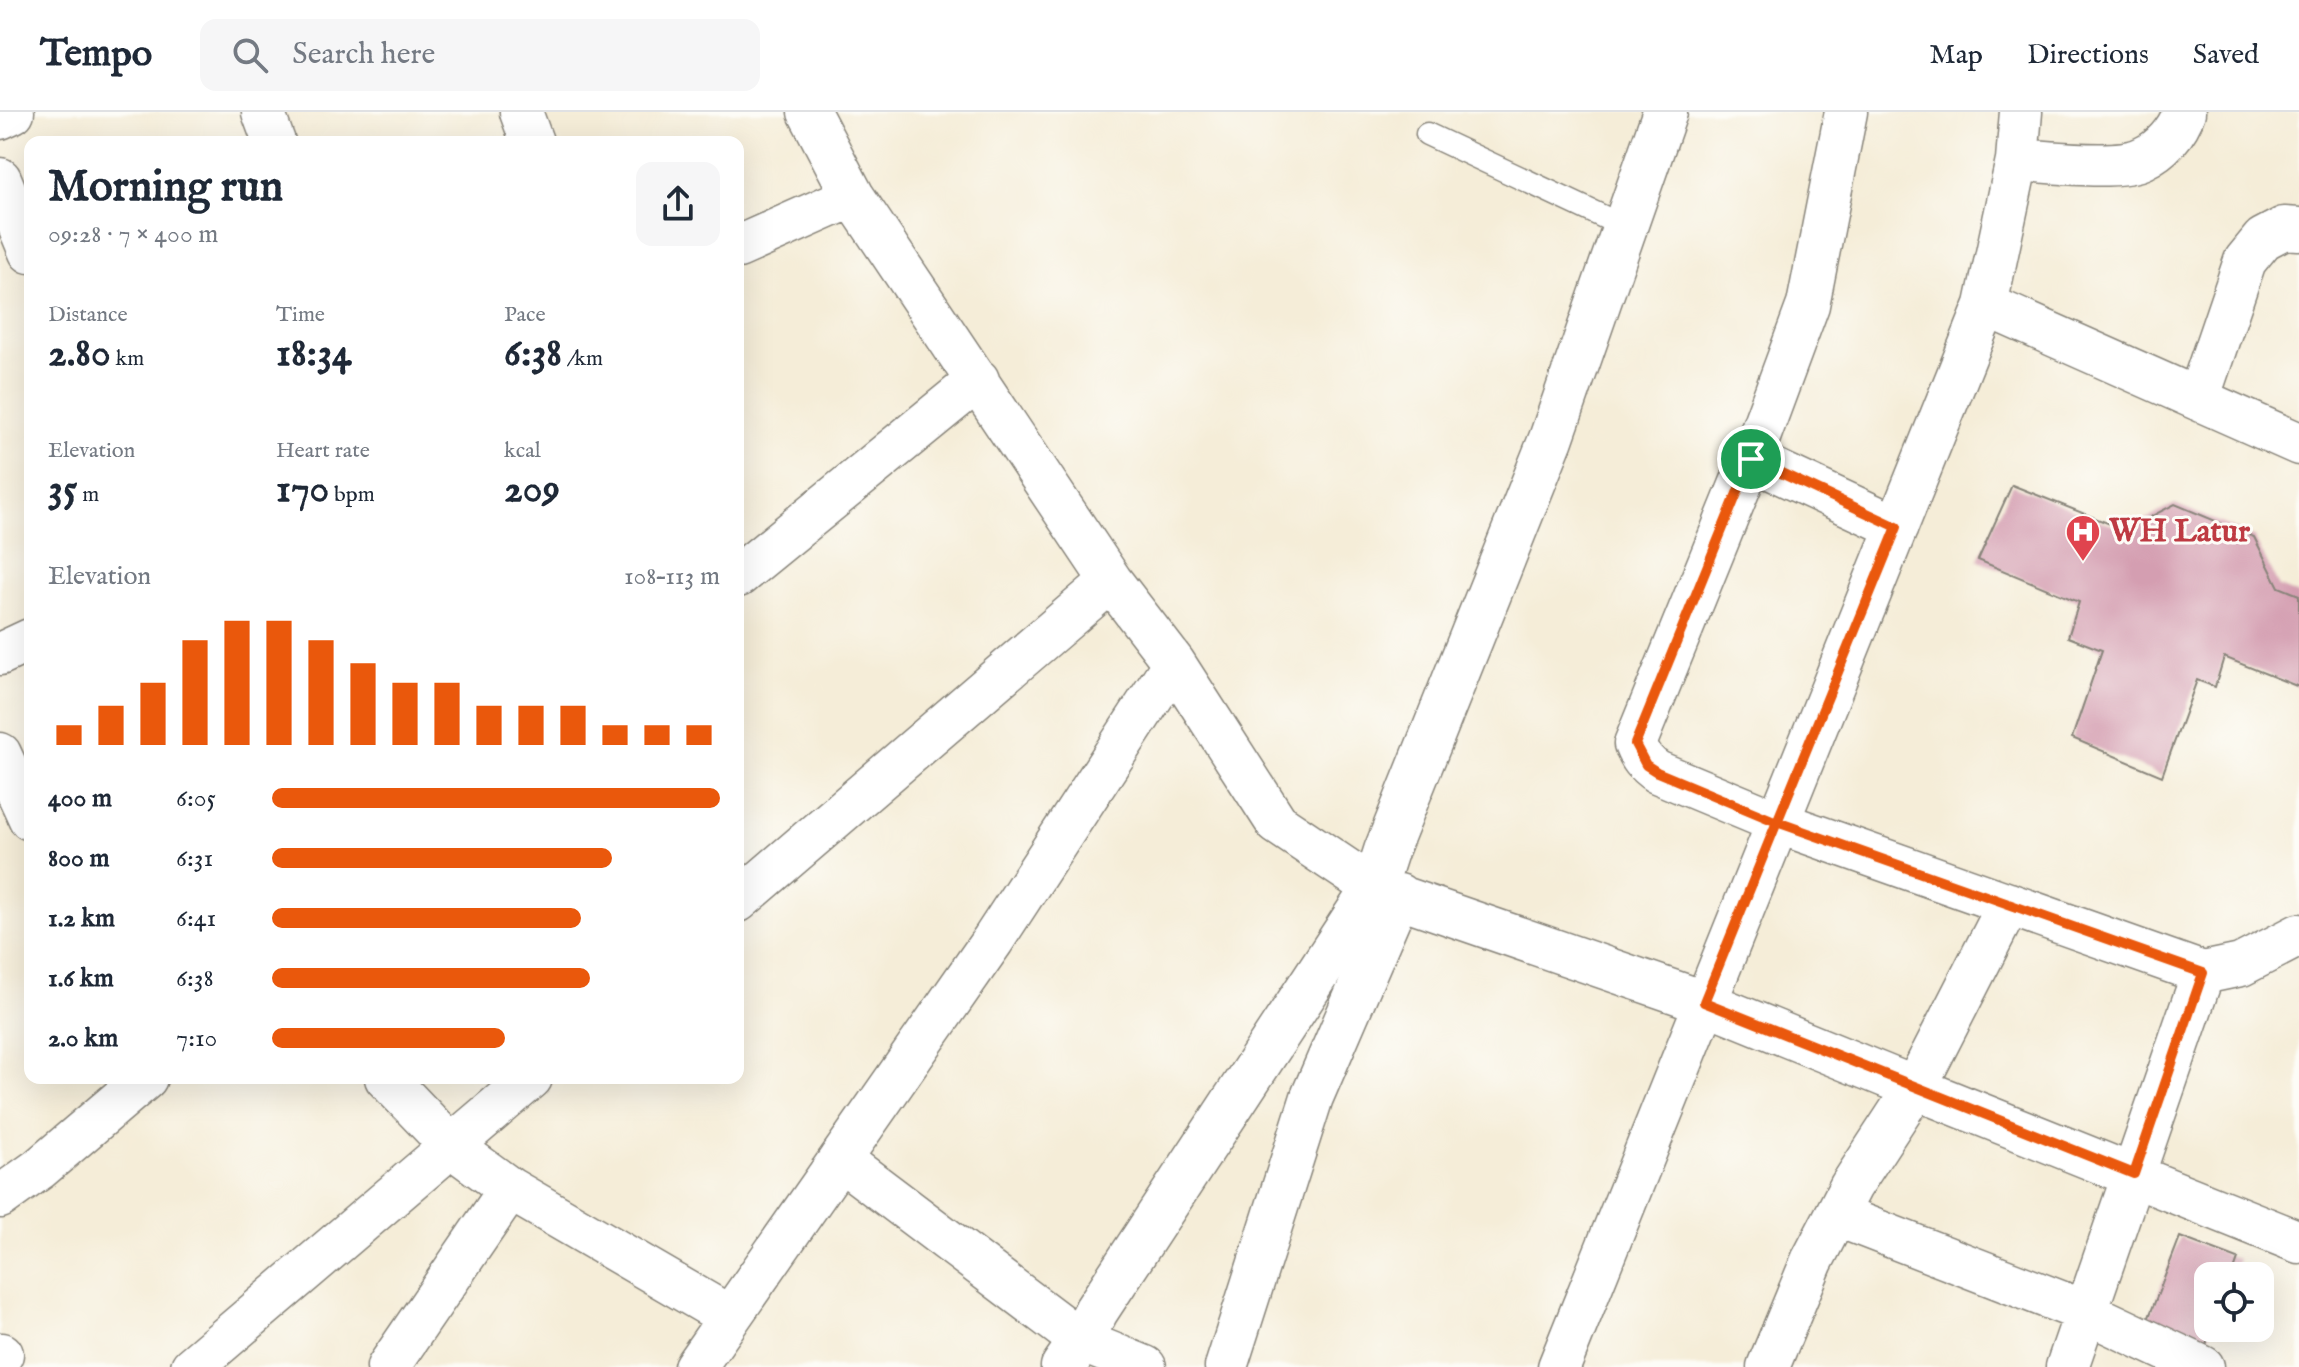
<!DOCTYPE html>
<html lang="en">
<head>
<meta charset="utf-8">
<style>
  body { margin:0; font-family:"IM FELL English",serif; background:#f6f6f7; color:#1f2937; height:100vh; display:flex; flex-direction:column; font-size:30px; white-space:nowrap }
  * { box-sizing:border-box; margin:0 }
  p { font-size:26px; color:#747a83 }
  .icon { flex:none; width:44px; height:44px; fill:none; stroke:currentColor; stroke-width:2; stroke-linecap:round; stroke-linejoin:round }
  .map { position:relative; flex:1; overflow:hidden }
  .side { position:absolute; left:24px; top:24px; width:720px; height:948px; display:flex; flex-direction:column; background:#fff; border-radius:16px; box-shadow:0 8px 32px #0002 }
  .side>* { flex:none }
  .buttons { position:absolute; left:2194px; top:1150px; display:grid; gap:16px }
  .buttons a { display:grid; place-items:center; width:80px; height:80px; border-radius:16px; background:#fff; box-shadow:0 8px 32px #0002; font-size:40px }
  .pin { position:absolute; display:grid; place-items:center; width:68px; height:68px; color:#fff; margin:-34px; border:4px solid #fff; border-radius:50%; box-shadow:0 2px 8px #0007 }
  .round { display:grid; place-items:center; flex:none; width:84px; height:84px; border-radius:16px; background:#f6f6f7 }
  .summary { display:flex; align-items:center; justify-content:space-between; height:136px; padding:0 24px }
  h1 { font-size:44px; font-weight:700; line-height:60px }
  .stats { display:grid; grid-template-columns:repeat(3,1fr); gap:12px; height:136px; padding:8px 24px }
  .stats div { display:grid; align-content:center }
  .stats b { font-size:40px; font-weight:700 }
  .stats small { font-size:22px; font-weight:400 }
  .stats p { font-size:22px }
  .chart { height:224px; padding:16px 24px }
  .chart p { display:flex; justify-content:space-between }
  .chart svg { width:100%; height:144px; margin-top:8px; stroke:#ea580c; stroke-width:6 }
  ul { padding:0 24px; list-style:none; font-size:26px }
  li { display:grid; grid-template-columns:128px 96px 1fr; align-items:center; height:60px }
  li i { height:20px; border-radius:10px; background:#ea580c }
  header { display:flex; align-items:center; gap:48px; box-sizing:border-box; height:112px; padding:0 40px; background:#fff; border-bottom:2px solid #e0e1e3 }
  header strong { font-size:38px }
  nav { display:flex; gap:44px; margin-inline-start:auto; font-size:28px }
  .search { width:560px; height:72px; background:#f6f6f7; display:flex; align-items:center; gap:20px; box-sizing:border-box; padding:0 28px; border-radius:16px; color:#747a83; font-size:30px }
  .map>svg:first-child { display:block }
  .building { fill:#d49eb1 }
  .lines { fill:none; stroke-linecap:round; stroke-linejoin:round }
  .service-casing { stroke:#88847a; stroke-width:25 }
  .minor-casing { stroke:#88847a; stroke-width:45 }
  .tertiary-casing { stroke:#88847a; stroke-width:47 }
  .service { stroke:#fff; stroke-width:22 }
  .minor { stroke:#fff; stroke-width:42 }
  .tertiary { stroke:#fff; stroke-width:44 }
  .route-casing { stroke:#fff; stroke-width:16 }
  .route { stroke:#ea580c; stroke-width:10 }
  .labels { text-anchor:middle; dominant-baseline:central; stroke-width:6; stroke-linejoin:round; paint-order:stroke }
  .health-label { font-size:32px; font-weight:bold; fill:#be3a42; stroke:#fdfcf7; text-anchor:start }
</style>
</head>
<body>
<header>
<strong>Tempo</strong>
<div class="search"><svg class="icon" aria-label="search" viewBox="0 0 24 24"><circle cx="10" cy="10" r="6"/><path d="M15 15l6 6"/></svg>Search here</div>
<nav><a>Map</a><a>Directions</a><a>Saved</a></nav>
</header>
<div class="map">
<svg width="2299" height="1255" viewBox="0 0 2299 1255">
  <rect width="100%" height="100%" fill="#fdfcf7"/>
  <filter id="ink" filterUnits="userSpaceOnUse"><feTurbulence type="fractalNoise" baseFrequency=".0125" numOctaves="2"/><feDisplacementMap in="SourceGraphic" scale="16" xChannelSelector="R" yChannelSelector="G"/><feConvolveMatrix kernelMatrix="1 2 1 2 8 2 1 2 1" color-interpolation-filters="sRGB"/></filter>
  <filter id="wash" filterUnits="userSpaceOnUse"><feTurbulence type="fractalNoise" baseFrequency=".006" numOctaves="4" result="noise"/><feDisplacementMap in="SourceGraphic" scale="32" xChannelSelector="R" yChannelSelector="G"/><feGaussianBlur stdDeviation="1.8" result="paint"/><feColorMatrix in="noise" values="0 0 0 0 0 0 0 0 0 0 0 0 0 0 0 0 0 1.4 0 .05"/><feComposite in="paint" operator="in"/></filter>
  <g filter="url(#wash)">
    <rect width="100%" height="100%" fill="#f5edd8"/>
    <g id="blocks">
      <path class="building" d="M2012 373 2125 418 2175 392 2254 425 2279 475 2299 483V575L2224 545 2215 575 2197 568 2162 664 2072 626 2102 538 2068 525 2079 490 1978 448Z
        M2180 1125 2238 1147 2232 1164H2208V1216H2212L2205 1236 2146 1213Z"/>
    </g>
  </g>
  <g filter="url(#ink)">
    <use href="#blocks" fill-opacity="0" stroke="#88847a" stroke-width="2"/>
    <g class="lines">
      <defs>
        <path id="service" d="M1427 22 1625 115"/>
        <path id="minor" d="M263 0 274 30
          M521 0 532 30
          M809 0 853 84 1111 469 1174 551 1277 711 1374 776 1704 890 1915 976 1851 1074 1812 1149 1768 1255
          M1846 0 1808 193 1751 347 1635 632C1640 645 1645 652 1657 660L1777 710 2203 861 2241 853 2299 823
          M0 6 13 0
          M2017 48C2046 49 2118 59 2143 46 2161 38 2178 19 2184 0
          M0 67 30 140
          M738 135 853 84
          M1986 193 2299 332
          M2198 287 2245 149 2263 127 2284 116 2299 117
          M1751 347 1897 415
          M738 464 978 268
          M0 542 30 528
          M0 642 30 707
          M738 789 1111 469
          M2009 792 1915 976 2299 1130
          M386 966 451 1034 510 1077 730 1205
          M840 1047 1081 1229 1145 1255
          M0 1085 39 1057 146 966
          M1836 1103 2086 1200 2203 1255
          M0 1243 2 1242
          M192 1255 531 966
          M388 1255 510 1077
          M695 1255 993 828 1174 551
          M1226 1255 1312 985 1399 783
          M1559 1255 1986 193 2017 48 2021 0
          M2067 1255 2203 861"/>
        <path id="tertiary" d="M1063 1255 1081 1229 1096 1199 1374 776 1386 739 1551 327 1665 0"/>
      </defs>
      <use href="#service" class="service-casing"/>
      <use href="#minor" class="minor-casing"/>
      <use href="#tertiary" class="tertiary-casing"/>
      <use href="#service" class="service"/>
      <use href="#minor" class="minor"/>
      <use href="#tertiary" class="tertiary"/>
    </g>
  </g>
  <g class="lines" filter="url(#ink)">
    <defs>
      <path id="route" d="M1751 347 1635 632 1646 653 1657 660 1777 710 1704 890 2134 1062 2203 861 1777 710 1897 415 1751 347"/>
    </defs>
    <use href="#route" class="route-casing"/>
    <use href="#route" class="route"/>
  </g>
  <defs>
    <symbol id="hospital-pin" viewBox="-11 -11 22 30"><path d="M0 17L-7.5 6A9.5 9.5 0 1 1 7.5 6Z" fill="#e0444e" stroke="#fdfcf7"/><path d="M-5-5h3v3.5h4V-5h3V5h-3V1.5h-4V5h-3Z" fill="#fff"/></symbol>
  </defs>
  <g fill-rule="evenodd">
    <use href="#hospital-pin" x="2063" y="400" width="40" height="54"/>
  </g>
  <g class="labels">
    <g class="health-label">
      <text x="2109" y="420">WH Latur</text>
    </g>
  </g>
</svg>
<div class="buttons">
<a><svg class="icon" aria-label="locate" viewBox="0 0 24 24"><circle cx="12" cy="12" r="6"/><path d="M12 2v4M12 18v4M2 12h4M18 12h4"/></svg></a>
</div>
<div class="pin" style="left:1751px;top:347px;background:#1e9e55"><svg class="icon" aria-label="arrive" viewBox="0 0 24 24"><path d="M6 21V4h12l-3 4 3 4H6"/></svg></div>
<section class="side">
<div class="summary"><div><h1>Morning run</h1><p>09:28 · 7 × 400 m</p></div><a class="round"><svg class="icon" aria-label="share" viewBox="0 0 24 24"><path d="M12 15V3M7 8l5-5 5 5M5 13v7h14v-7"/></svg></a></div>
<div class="stats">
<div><p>Distance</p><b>2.80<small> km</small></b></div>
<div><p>Time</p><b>18:34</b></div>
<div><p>Pace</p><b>6:38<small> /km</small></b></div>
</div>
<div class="stats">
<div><p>Elevation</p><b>35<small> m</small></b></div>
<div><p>Heart rate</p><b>170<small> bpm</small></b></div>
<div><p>kcal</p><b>209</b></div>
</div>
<div class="chart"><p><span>Elevation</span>108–113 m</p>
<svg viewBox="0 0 160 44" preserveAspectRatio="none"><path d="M5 44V38M15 44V32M25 44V25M35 44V12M45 44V6M55 44V6M65 44V12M75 44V19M85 44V25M95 44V25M105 44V32M115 44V32M125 44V32M135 44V38M145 44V38M155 44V38"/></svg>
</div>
<ul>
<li><b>400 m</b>6:05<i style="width:100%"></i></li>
<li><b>800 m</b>6:31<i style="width:76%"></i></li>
<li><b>1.2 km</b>6:41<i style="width:69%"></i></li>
<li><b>1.6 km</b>6:38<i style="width:71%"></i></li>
<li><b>2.0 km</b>7:10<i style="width:52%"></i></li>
</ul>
</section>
</div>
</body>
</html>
